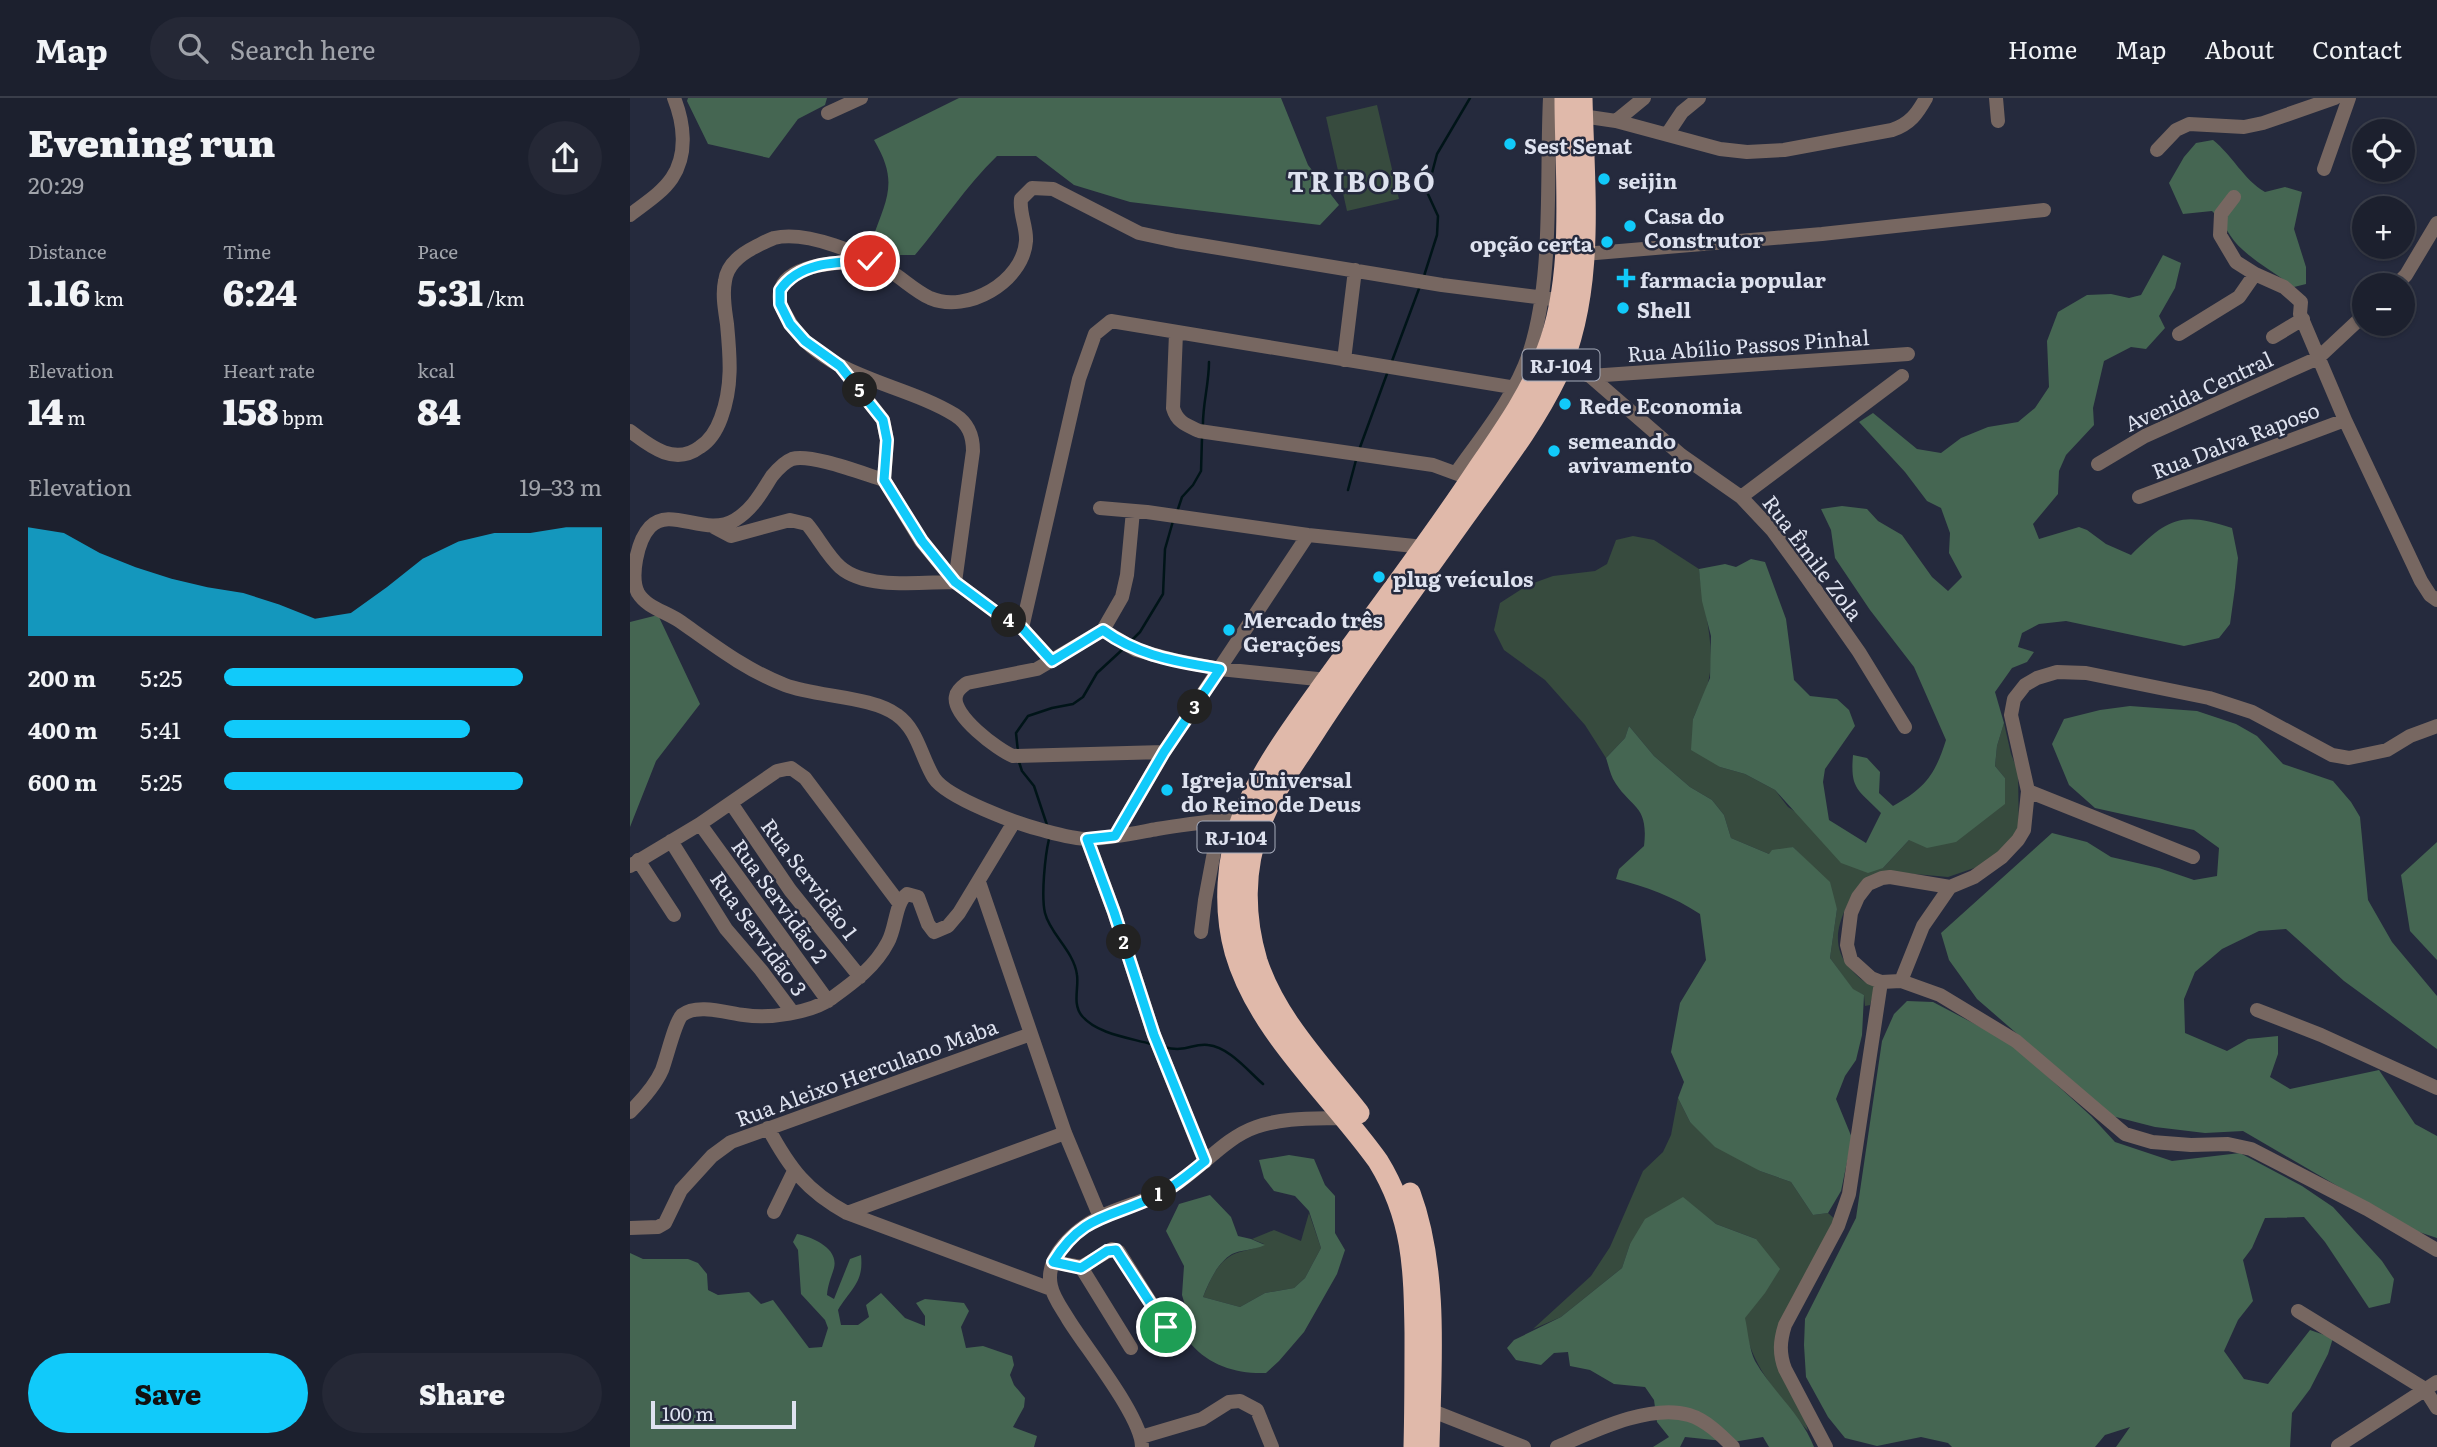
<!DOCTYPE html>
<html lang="en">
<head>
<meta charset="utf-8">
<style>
  body { margin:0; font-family:Literata,serif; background:#252836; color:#f1f3f6; height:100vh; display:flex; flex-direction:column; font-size:26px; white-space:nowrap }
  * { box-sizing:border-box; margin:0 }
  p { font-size:23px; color:#a0a3aa }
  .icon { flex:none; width:38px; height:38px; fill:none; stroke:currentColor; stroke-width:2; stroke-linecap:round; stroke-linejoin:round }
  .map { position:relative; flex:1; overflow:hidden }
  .sheet { display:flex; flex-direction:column; background:#1c202e; width:630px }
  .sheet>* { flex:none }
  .controls { position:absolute; left:1722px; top:21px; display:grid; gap:14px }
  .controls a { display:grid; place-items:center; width:63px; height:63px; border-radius:50%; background:#1c202e; box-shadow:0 2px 5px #0004,0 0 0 2px #3a3e4a; font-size:35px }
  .scale { position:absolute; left:21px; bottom:18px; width:145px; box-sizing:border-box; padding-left:7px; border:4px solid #dee2ef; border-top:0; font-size:19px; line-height:24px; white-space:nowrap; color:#dee2ef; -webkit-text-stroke:5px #252a3d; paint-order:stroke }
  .pin { position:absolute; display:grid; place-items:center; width:60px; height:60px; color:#fff; margin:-30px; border:4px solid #fff; border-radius:50%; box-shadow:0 2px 7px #0007 }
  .km { position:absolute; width:35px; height:35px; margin:-18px; border-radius:50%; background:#222; color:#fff; font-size:19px; line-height:35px; text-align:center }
  .round { display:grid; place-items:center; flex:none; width:74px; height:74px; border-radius:37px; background:#252836 }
  .overview { display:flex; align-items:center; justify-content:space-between; height:119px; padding:0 28px }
  h1 { font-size:38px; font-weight:800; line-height:52px }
  .figures { display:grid; grid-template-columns:repeat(3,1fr); gap:10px; height:119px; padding:7px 28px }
  .figures div { display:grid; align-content:center }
  .figures b { font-size:35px; font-weight:800 }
  .figures small { font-size:19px; font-weight:400 }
  .figures p { font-size:19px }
  .chart { height:196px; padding:14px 28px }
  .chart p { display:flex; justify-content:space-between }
  .chart svg { width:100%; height:126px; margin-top:7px; fill:#11cafa; opacity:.7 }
  .primary-button { display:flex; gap:14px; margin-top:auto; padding:14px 28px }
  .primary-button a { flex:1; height:80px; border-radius:42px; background:#11cafa; color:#111; font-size:28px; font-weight:800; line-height:80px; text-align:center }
  .primary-button a+a { background:#252836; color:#f1f3f6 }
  ul { padding:0 28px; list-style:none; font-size:23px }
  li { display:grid; grid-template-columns:112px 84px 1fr; align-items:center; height:52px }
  li i { height:18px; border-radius:9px; background:#11cafa }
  header { display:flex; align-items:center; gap:42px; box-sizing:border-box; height:98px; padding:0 35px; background:#1c202e; border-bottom:2px solid #3a3e4a }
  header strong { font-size:33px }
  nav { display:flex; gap:38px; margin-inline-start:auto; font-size:24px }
  .search { width:490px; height:63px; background:#252836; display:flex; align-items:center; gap:18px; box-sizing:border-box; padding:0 24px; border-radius:38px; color:#a0a3aa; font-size:26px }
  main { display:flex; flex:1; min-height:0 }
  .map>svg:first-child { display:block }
  .green { fill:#374b3e }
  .forest { fill:#456652 }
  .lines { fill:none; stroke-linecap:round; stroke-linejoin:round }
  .stream { stroke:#001418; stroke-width:2.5 }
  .minor { stroke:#776761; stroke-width:14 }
  .highway { stroke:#e0b9aa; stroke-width:21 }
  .route-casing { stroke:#fff; stroke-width:14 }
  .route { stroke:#11cafa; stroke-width:9 }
  .poi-dot { fill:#11cafa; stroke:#252a3d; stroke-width:2.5 }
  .labels { text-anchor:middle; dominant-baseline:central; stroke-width:5; stroke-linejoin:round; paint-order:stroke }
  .shield { fill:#252a3d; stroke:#a6abba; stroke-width:2 }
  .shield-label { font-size:19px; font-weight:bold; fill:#dee2ef }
  .poi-label { font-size:21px; font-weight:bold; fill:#dee2ef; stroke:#252a3d; text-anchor:start }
  .street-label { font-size:21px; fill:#dee2ef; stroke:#252a3d }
  .district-label { font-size:28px; font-weight:bold; letter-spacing:2px; fill:#dee2ef; stroke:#252a3d }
</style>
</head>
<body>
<header>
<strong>Map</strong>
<div class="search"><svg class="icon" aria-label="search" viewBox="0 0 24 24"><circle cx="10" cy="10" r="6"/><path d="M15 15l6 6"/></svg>Search here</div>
<nav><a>Home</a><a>Map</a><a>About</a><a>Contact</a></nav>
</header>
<main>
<section class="sheet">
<div class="overview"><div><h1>Evening run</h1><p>20:29</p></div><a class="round"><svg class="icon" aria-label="share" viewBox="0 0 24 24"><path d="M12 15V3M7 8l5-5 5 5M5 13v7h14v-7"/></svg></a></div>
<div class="figures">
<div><p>Distance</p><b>1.16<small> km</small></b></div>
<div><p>Time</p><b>6:24</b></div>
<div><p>Pace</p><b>5:31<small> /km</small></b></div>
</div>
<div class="figures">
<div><p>Elevation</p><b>14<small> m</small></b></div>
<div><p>Heart rate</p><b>158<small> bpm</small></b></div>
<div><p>kcal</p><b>84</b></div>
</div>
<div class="chart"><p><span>Elevation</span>19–33 m</p>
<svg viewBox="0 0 160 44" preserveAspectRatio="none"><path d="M0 44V6L10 8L20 15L30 20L40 24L50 27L60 29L70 33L80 38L90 36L100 27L110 17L120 11L130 8L140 8L150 6L160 6V44z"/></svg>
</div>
<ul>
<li><b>200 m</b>5:25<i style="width:79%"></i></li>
<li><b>400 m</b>5:41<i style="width:65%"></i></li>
<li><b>600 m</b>5:25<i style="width:79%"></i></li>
</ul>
<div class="primary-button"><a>Save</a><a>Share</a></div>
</section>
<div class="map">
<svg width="1807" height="1349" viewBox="0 0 1807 1349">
  <rect width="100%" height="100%" fill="#252a3d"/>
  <path class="green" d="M747 7 769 101 717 113 696 19Z
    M1003 438 1024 442 1069 471C1072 504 1086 548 1079 580 1077 594 1068 608 1063 621L1090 669 1115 676 1145 692 1158 709 1253 770 1279 742 1375 680 1365 668 1367 648 1374 625 1381 656 1388 673 1389 738 1356 766 1318 779 1262 774 1232 783C1215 809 1195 841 1219 869 1228 879 1232 884 1245 888L1240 907 1235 908 1234 897 1223 892 1200 860 1207 811 1182 768 1163 749 1139 756 1101 740 1094 717 1082 702 1060 689 1024 658 999 628 995 640 976 660 955 627 915 582 874 552 864 532 870 505 898 487 923 478 965 473 977 466 986 442Z
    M1048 1000 1060 1024 1130 1073 1161 1084 1183 1117 1198 1115 1207 1123 1149 1226 1178 1333C1153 1304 1112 1258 1115 1217 1117 1192 1123 1166 1126 1141L1086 1126 1053 1100 1000 1146 992 1170 931 1219 903 1231 961 1178 980 1149 1013 1073 1033 1054 1041 1037Z
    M679 1115 691 1150 675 1180 664 1190 635 1195 610 1209 573 1199C580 1183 586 1166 602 1157 611 1152 622 1153 634 1146L622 1141 644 1132 671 1143Z"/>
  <path class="forest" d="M58 0H197L195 7 168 21 139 60 78 46 57 3Z
    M329 0H651L678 67 709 107 690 127 500 104 444 87 406 58H367C336 88 313 124 285 157H257L242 142C257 100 269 84 244 42Z
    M1583 42C1603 58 1613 81 1635 94L1655 89 1672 94 1664 131 1676 169V186L1664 189C1647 176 1628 166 1613 152 1599 141 1595 124 1582 113L1553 116 1539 85 1554 59 1566 45Z
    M1533 157 1551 165 1545 190 1529 218 1535 230 1516 251 1501 249 1474 263 1463 310 1464 327 1436 357 1429 373 1428 396 1403 426 1409 441 1449 429 1457 432 1476 446 1501 457C1538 420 1551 413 1602 430L1608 460 1605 490 1600 526 1589 540 1554 548 1436 523 1409 526 1392 535 1388 549 1404 554 1397 564 1382 570 1365 594 1374 625 1367 648 1365 668 1375 680V706L1326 744 1297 750 1279 742 1253 770 1238 775 1211 765 1145 692 1115 676 1090 669 1061 652 1063 621 1080 580 1081 538 1072 503 1069 471 1095 466 1106 469 1121 461 1135 464 1156 521 1164 582 1180 598 1207 601 1219 612 1225 628 1195 671 1193 684 1199 722 1236 745 1251 715C1228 691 1220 692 1223 657L1237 660 1250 674 1249 695 1263 708C1295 690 1305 677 1316 642L1284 569 1240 512 1205 460 1201 432 1191 411 1212 408 1237 411 1248 423 1272 437 1302 479 1318 493 1332 479 1319 455 1320 435 1311 410 1297 403 1275 374 1229 324 1243 315 1287 351 1311 355 1331 340 1358 329 1388 324 1405 310 1419 289 1417 243 1428 214 1457 197 1481 196 1499 200 1511 197Z
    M28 517 70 606 26 663 0 729V524Z
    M1500 608 1567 613 1606 626 1627 638 1653 666 1703 683 1721 704 1730 719 1738 802 1762 844 1807 898V951L1714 883 1656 831 1629 833 1592 851 1565 874 1554 901 1555 935 1597 953 1618 941 1648 938V956L1640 979 1660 991 1749 972 1785 1026 1807 1038V1140L1783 1132 1613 1033 1575 1035 1525 1029 1482 1018 1347 901 1319 862 1311 835 1422 735 1457 744 1481 759 1529 770 1564 782 1587 778 1589 750 1564 732 1465 710 1439 687 1422 646 1434 621 1470 612Z
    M999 628 1024 658 1060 689 1082 702 1094 717 1101 740 1139 756 1142 752 1163 749 1200 784 1207 811 1200 860 1223 891 1234 897 1232 937 1226 962 1215 978 1206 1001 1222 1040 1211 1093 1198 1115 1183 1117 1161 1084 1130 1073 1085 1049 1060 1024 1048 1000 1054 984 1041 954 1050 905 1076 862 1070 816C1043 798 1016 789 986 781L989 771 1014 748C1019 705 1000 711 983 681 980 675 978 666 976 660L995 640Z
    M1807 744V862L1780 833 1771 777Z
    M1277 903 1303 904 1381 945 1461 1018 1485 1044 1542 1063 1610 1055 1672 1088 1703 1109 1752 1163 1764 1181 1760 1205 1739 1210 1695 1144 1674 1119 1635 1120 1622 1150 1613 1162 1623 1203 1608 1222 1594 1253 1614 1281 1638 1286 1680 1232 1703 1240 1698 1256 1680 1291 1662 1315 1660 1349H1486L1500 1329 1475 1337 1465 1349H1322L1318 1345 1291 1339 1247 1348 1215 1340 1198 1319 1176 1279 1174 1247 1175 1221 1226 1120 1252 943 1264 916Z
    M659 1057 684 1061 695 1087 705 1098V1135L715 1152 707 1176 674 1234 649 1263 636 1275C607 1276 580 1268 561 1246L564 1238 552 1197 554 1168 536 1133 549 1106 580 1097 601 1119 608 1138 621 1141 635 1147C624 1152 610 1152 602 1156 587 1165 579 1184 573 1199L610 1209 635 1195 664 1190 675 1180 691 1150 679 1113 665 1098 644 1093 634 1080 629 1062Z
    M1053 1099 1086 1126 1126 1141 1150 1171 1135 1195 1115 1220C1118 1233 1119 1251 1125 1263 1142 1293 1172 1317 1184 1349H1139L1133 1339 1103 1344 1055 1339 1050 1349H1023L1039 1339 1027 1324 1024 1302 1015 1289 984 1286 960 1272 940 1268 938 1254 924 1255 911 1267 886 1262 877 1250 884 1242 931 1219 992 1170 1000 1146 1015 1121Z
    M167 1136C182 1139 209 1150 204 1170 201 1180 198 1186 197 1197L204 1201 220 1161 231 1157C234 1185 221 1190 208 1212L211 1227H228L239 1219 236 1207 251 1195 275 1220 295 1228V1218L286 1205 295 1201 334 1205 339 1213 331 1229 336 1250 353 1248 382 1258 384 1267 380 1277 384 1287 395 1300 394 1309 383 1329 407 1338 404 1349H0V1155L13 1161H58L68 1165 77 1176 78 1192 88 1197 119 1194 131 1206 143 1202 179 1250 192 1249 198 1230 195 1222 171 1196 168 1152 163 1144Z"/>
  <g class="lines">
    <path class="stream" d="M794 178 807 137 808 118 797 94 807 56 840 0
      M762 263 790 188
      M573 330C572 308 579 287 579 264
      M729 352 758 273
      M718 392 726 362
      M547 414 552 399 563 387 571 373 572 340
      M500 544 510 534 533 496 535 451 543 423
      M388 654 386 635 398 618 422 610 443 606 453 599 467 575 493 551
      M389 664 392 673 404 688 417 727
      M419 741C415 758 411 798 415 815 420 836 444 853 447 877 449 890 442 906 452 918 467 936 500 940 521 946
      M534 949C556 955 562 945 578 947 599 949 618 973 633 986"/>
    <path class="minor" d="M1366 0 1368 23
      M198 15 231 0
      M952 18 986 23 1090 51 1117 54 1154 52 1262 32C1280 26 1287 16 1296 0
      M986 23 1014 0
      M1038 35 1052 14 1069 0
      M1527 52 1546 32 1559 26 1614 29 1633 25 1705 0
      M1694 71 1719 0
      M1604 99 1591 116 1590 137 1606 164 1625 176 1654 189 1671 204 1670 216 1715 322 1791 483 1800 497 1807 502
      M0 117C14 106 32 95 42 80 58 56 54 25 44 0
      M954 156 1192 136 1414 112
      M1766 187 1776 177 1807 125
      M546 235 543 310C547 324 556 327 569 333L803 367 833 378
      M1549 236 1609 199 1625 176
      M1643 239 1673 221
      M714 262 725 172
      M931 265 960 278 1051 357 1111 399 1143 433 1173 474 1229 554 1275 629
      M212 269 253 322 257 342 254 382
      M960 278 1278 256
      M0 333C21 349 45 368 70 349 81 342 87 331 91 320 103 288 100 258 97 226 95 212 92 197 95 183 97 167 111 156 125 149 131 146 138 142 144 140 177 132 232 156 260 173 273 181 285 193 300 200 337 216 393 184 396 143 397 129 389 115 391 101L402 90 423 91 509 135 546 143 812 187 931 202
      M1468 366 1515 338 1688 260 1734 217
      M826 375C852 338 884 300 899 256 924 181 916 80 920 0
      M1111 399 1272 278
      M1509 399 1715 322
      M470 410 517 414 678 437 794 449
      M503 413 497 477 492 499 473 532 407 571 337 585C333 588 327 592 326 598 321 617 368 652 383 658L534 654
      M84 429 101 438 160 422 177 426C188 439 197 457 210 469 236 492 291 484 325 484L343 353C343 338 339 326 325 317 272 284 189 279 157 219 152 211 148 204 150 194 155 165 213 164 235 163
      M392 530 449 281 465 236 481 223 899 292
      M473 532 506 552 544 562 590 571 697 582
      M422 563 392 530 368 516 325 484 291 443 254 382C234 376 180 355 162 361 154 364 147 372 142 378 131 395 123 411 105 422 75 440 41 407 20 429 7 443 0 479 8 495 17 510 37 514 51 524 85 548 116 572 155 587 186 599 242 598 267 617 288 632 291 659 304 680 317 700 388 726 412 732 427 736 444 741 459 741 482 740 505 735 527 731 555 726 584 723 612 720
      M1398 693 1563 759
      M101 705 160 792 230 879
      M70 726 198 903
      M485 738 534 654 678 437
      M457 741 484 814 524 937 575 1064
      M41 743 96 831 131 872 163 915
      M8 762 44 817
      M0 768 70 726 147 673 161 670 175 680 269 805
      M349 784 435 1035 470 1119
      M1320 789 1260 779 1252 780 1238 786 1228 799 1221 815 1217 847 1221 862 1241 880 1251 884 1271 883 1310 897 1386 943 1495 1036 1522 1044 1561 1047 1598 1046 1621 1051 1737 1111 1807 1152
      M571 834 575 802 590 722
      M1271 883 1293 828 1320 789 1344 779 1372 759 1388 742 1394 732 1398 693 1381 617 1384 601 1395 587 1407 580 1427 574 1456 575 1579 600 1622 614 1702 657 1719 660 1757 652 1780 638 1807 628
      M1627 912 1691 937 1807 990
      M0 1014C12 1002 25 988 32 972 37 959 45 924 52 917 67 905 97 915 114 917 139 921 181 915 202 900 224 884 245 869 258 844 266 830 265 805 277 796L288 799 298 826 304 834 318 828 329 815 384 724
      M138 1030C160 1071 177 1093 217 1115L421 1191
      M144 1114 164 1073
      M217 1115 435 1035
      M0 1130 28 1129 35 1125 51 1092 82 1058 101 1044 401 936
      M423 1164 451 1169
      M1668 1213 1795 1291 1807 1310
      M501 1250 451 1169 482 1151 489 1154 536 1229
      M800 1312 894 1349
      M511 1339 572 1321 599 1304 610 1303 627 1312 642 1349
      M1708 1348 1807 1284
      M512 1349C512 1319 455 1249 438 1221 432 1211 423 1199 421 1188 414 1158 446 1131 470 1119 494 1107 520 1103 543 1088 571 1071 594 1040 626 1029 654 1019 685 1021 715 1020
      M927 1349C962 1334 1020 1305 1059 1317 1076 1322 1091 1337 1103 1349
      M1196 1349 1155 1271C1149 1255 1150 1243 1155 1227L1208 1128 1219 1096 1251 884"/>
    <path class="highway" d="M729 1015C692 968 646 921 627 863 614 819 613 771 630 728 643 692 668 661 688 629 735 557 786 487 836 417 868 372 903 328 927 278 966 193 954 91 952 0
      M780 1095C809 1173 801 1267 799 1349
      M784 1349C785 1311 785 1273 785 1235 784 1170 783 1120 748 1063 701 997 628 934 605 854 593 811 596 759 613 717 631 673 660 633 688 594 741 520 797 448 847 372 873 334 900 296 917 252 946 177 935 80 935 0"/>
  </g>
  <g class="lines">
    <defs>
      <path id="route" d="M240 163C209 164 169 163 150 192V206L160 226 175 243 210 268 253 322 257 342 254 382 292 443 325 484 368 516 392 530 422 563 473 532C510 559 547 563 590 571L534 654 485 738 457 741 484 814 524 937 575 1063C559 1076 544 1089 526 1098 481 1120 452 1116 423 1164L451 1170 477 1153 486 1152 536 1229"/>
    </defs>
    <use href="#route" class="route-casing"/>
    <use href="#route" class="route"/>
  </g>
  <g class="poi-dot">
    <circle cx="880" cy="46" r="7"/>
    <circle cx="974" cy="81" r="7"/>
    <circle cx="1000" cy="128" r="7"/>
    <circle cx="977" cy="144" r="7"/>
    <path d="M992.5 169.5h7v7h7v7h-7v7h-7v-7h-7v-7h7z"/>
    <circle cx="993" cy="210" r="7"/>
    <circle cx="935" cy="306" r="7"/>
    <circle cx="924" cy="353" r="7"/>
    <circle cx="749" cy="479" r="7"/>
    <circle cx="599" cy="532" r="7"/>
    <circle cx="537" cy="692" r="7"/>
  </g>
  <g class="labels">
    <g class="shield">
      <rect x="892.5" y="251.5" width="77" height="31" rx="5"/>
      <rect x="567.5" y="723.5" width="77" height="31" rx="5"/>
    </g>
    <g class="shield-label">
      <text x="931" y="267">RJ-104</text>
      <text x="606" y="739">RJ-104</text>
    </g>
    <g class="poi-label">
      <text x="894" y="46">Sest Senat</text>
      <text x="988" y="81">seijin</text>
      <text x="1014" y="116">Casa do<tspan x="1014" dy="24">Construtor</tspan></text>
      <text x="963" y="144" text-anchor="end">opção certa</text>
      <text x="1010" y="180">farmacia popular</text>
      <text x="1007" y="210">Shell</text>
      <text x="949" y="306">Rede Economia</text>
      <text x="938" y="341">semeando<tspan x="938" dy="24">avivamento</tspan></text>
      <text x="763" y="479">plug veículos</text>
      <text x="613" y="520">Mercado três<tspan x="613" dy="24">Gerações</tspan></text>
      <text x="551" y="680">Igreja Universal<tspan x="551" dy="24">do Reino de Deus</tspan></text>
    </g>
    <g class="street-label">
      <text transform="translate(1118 246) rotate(-4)">Rua Abílio Passos Pinhal</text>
      <text transform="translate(1568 292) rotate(-25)">Avenida Central</text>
      <text transform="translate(1605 341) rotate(-21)">Rua Dalva Raposo</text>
      <text transform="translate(1184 459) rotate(53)">Rua Êmile Zola</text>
      <text transform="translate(181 780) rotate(53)">Rua Servidão 1</text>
      <text transform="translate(151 802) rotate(54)">Rua Servidão 2</text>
      <text transform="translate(130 835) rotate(54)">Rua Servidão 3</text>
      <text transform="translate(236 973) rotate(-20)">Rua Aleixo Herculano Maba</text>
    </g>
    <g class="district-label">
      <text x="732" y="82">TRIBOBÓ</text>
    </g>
  </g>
</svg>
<div class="controls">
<a><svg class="icon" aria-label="locate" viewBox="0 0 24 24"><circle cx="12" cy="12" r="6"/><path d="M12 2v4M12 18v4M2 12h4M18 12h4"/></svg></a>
<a>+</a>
<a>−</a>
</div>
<div class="scale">100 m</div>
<div class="pin" style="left:536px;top:1229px;background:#1e9e55"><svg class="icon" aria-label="arrive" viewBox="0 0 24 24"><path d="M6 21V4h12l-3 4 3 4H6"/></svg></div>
<div class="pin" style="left:240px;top:163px;background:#d93025"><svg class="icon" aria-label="check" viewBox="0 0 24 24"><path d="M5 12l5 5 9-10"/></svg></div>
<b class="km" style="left:529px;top:1096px">1</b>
<b class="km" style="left:494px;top:844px">2</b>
<b class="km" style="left:565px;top:609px">3</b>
<b class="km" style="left:379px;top:522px">4</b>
<b class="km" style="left:230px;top:292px">5</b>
</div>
</main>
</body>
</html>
